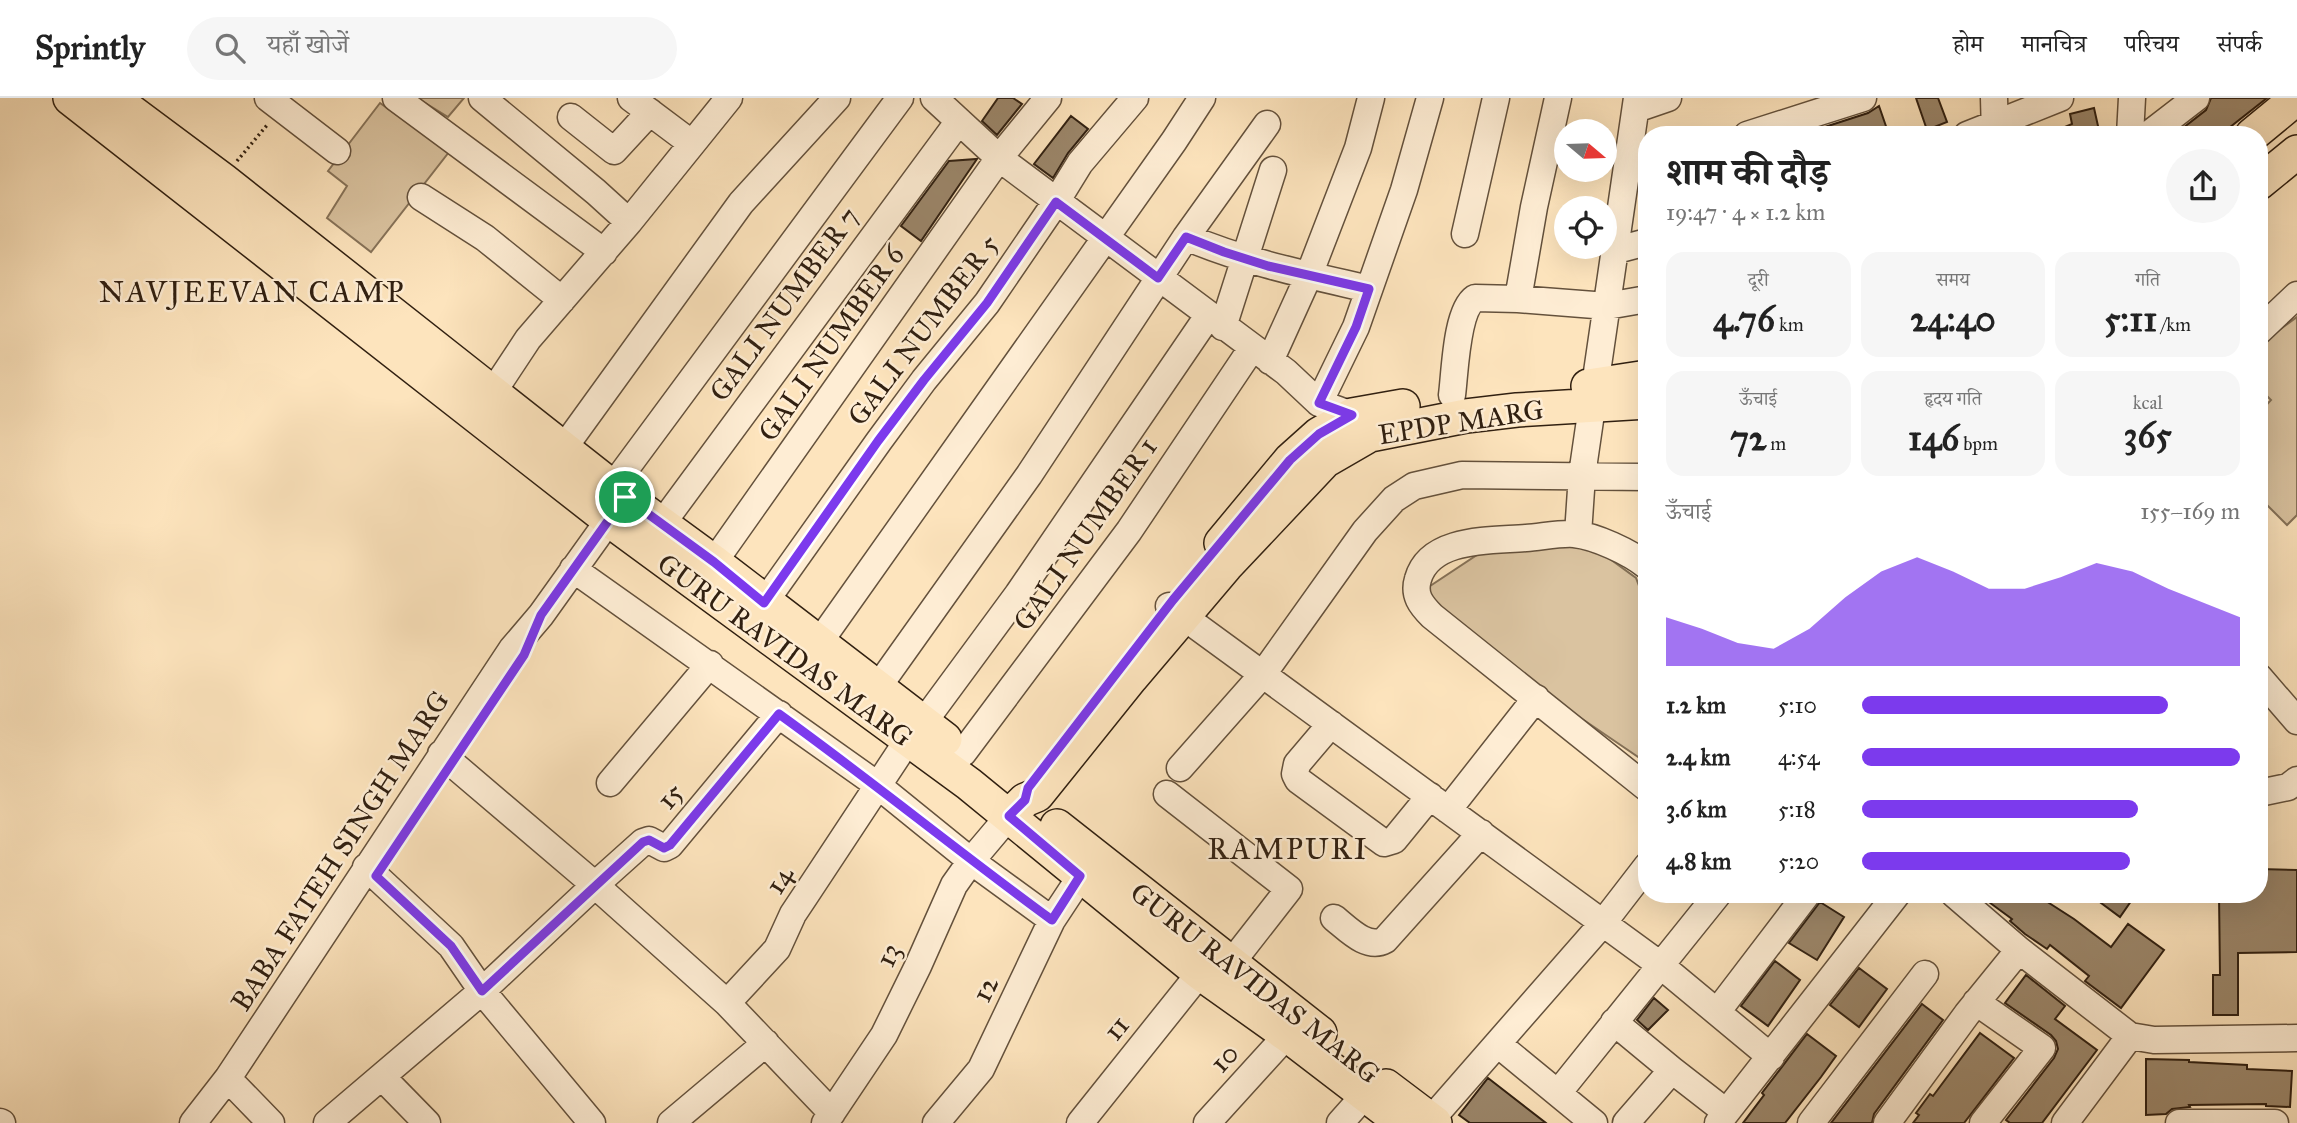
<!DOCTYPE html>
<html lang="hi">
<head>
<meta charset="utf-8">
<style>
  body { margin:0; font-family:"IM FELL Great Primer","Noto Serif Devanagari",serif; background:#f6f6f6; color:#222; height:100vh; display:flex; flex-direction:column; font-size:26px; white-space:nowrap }
  * { box-sizing:border-box; margin:0 }
  p { font-size:23px; color:#767676 }
  .icon { flex:none; width:38px; height:38px; fill:none; stroke:currentColor; stroke-width:2; stroke-linecap:round; stroke-linejoin:round }
  .map { position:relative; flex:1; overflow:hidden }
  .sheet { position:absolute; left:1638px; top:28px; width:630px; height:777px; display:flex; flex-direction:column; background:#fff; border-radius:28px; box-shadow:0 7px 28px #0002 }
  .sheet>* { flex:none }
  .needle { width:46px; rotate:109deg }
  .buttons { position:absolute; left:1554px; top:21px; display:grid; gap:14px }
  .buttons a { display:grid; place-items:center; width:63px; height:63px; border-radius:50%; background:#fff; box-shadow:0 7px 28px #0002; font-size:35px }
  .pin { position:absolute; display:grid; place-items:center; width:60px; height:60px; color:#fff; margin:-30px; border:4px solid #fff; border-radius:50%; box-shadow:0 2px 7px #0007 }
  .round { display:grid; place-items:center; flex:none; width:74px; height:74px; border-radius:37px; background:#f6f6f6 }
  .headline { display:flex; align-items:center; justify-content:space-between; height:119px; padding:0 28px }
  h1 { font-size:38px; font-weight:700; line-height:52px }
  .figures { display:grid; grid-template-columns:repeat(3,1fr); gap:10px; height:119px; padding:7px 28px }
  .figures div { display:grid; align-content:center; border-radius:18px; background:#f6f6f6; text-align:center }
  .figures b { font-size:35px; font-weight:700 }
  .figures small { font-size:19px; font-weight:400 }
  .figures p { font-size:19px }
  .chart { height:196px; padding:14px 28px }
  .chart p { display:flex; justify-content:space-between }
  .chart svg { width:100%; height:126px; margin-top:7px; fill:#7c3aed; opacity:.7 }
  ul { padding:0 28px; list-style:none; font-size:23px }
  li { display:grid; grid-template-columns:112px 84px 1fr; align-items:center; height:52px }
  li i { height:18px; border-radius:9px; background:#7c3aed }
  header { display:flex; align-items:center; gap:42px; box-sizing:border-box; height:98px; padding:0 35px; background:#fff; border-bottom:2px solid #e0e0e0 }
  header strong { font-size:33px }
  nav { display:flex; gap:38px; margin-inline-start:auto; font-size:24px }
  .search { width:490px; height:63px; background:#f6f6f6; display:flex; align-items:center; gap:18px; box-sizing:border-box; padding:0 24px; border-radius:38px; color:#767676; font-size:26px }
  .map>svg:first-child { display:block }
  .green { fill:#dac3a0; stroke:#867258; stroke-width:2 }
  .building { fill:#9b866a; stroke:#312011; stroke-width:2 }
  .lines { fill:none; stroke-linecap:round; stroke-linejoin:round }
  .minor-casing { stroke:#64513c; stroke-width:29 }
  .major-casing { stroke:#312011; stroke-width:36 }
  .path { stroke:#312011; stroke-width:3.5; stroke-dasharray:2 3.5; stroke-linecap:butt }
  .minor { stroke:#feedd4; stroke-width:26 }
  .major { stroke:#fde4bd; stroke-width:33 }
  .route-casing { stroke:#fff; stroke-width:14 }
  .route { stroke:#7c3aed; stroke-width:9 }
  .labels { text-anchor:middle; dominant-baseline:central; stroke-width:5; stroke-linejoin:round; paint-order:stroke }
  .street-label { font-size:28px; fill:#312011; stroke:#feedd4 }
  .neighbourhood-label { font-size:30px; letter-spacing:2px; fill:#312011; stroke:#feedd4 }
</style>
</head>
<body>
<header>
<strong>Sprintly</strong>
<div class="search"><svg class="icon" aria-label="search" viewBox="0 0 24 24"><circle cx="10" cy="10" r="6"/><path d="M15 15l6 6"/></svg>यहाँ खोजें</div>
<nav><a>होम</a><a>मानचित्र</a><a>परिचय</a><a>संपर्क</a></nav>
</header>
<div class="map">
<svg width="2297" height="1025" viewBox="0 0 2297 1025">
  <rect width="100%" height="100%" fill="#fde4bd"/>
  <filter id="stains"><feTurbulence type="fractalNoise" baseFrequency=".00286" numOctaves="4"/><feColorMatrix values="0 0 0 0 .2 0 0 0 0 .09 0 0 0 0 .02 0 0 0 .5 -.17"/></filter>
  <radialGradient id="worn" r=".72"><stop offset=".6" stop-color="#630" stop-opacity="0"/><stop offset="1" stop-color="#630" stop-opacity=".3"/></radialGradient>
  <path class="green" d="M417 0H464L448 19Z
    M380 5 449 54 371 154 327 120 347 88 328 73Z
    M2297 219V417L2287 427 2259 399V315L2271 302 2259 290V247Z
    M1535 441 1599 453 1636 480 1647 509V665L1519 578 1418 496 1483 453Z"/>
  <path class="building" d="M998 0H1013L1022 6 997 37 982 23Z
    M1916 0H1938L1947 24 1927 32Z
    M2211 0H2267L2220 37H2174L2206 12Z
    M1879 8 1889 37H1800L1868 15Z
    M2094 10 2100 37H2046L2072 26 2070 16Z
    M1071 18 1088 31 1068 55 1053 80 1034 66Z
    M977 61 921 143 901 128 949 63Z
    M2259 771 2297 772V854L2238 855V917H2213V877H2220L2219 796H2259Z
    M1978 796H2035L2074 821 2111 849 2128 826 2164 852 2121 910 2085 883 2089 878 2050 847 2047 851 2025 836 2010 823 2012 821Z
    M2089 796H2136L2120 819Z
    M1820 804 1844 819 1817 862 1789 845Z
    M1775 863 1800 882 1768 928 1741 908Z
    M1859 870 1887 891 1859 929 1830 907Z
    M2026 877 2065 908 2055 921 2097 952 2042 1025H2010L2006 1022 2054 960 2058 951 2056 943 2051 937 2005 905Z
    M1654 900 1668 912 1648 932 1637 922Z
    M1922 906 1943 922 1874 1016 1872 1025H1831Z
    M1980 935 2014 960 1964 1025H1913L1919 1017 1916 1015 1930 996 1933 998Z
    M1807 936 1836 958 1821 979 1785 1025H1743L1764 997 1762 995Z
    M2146 961 2189 962V964L2247 967V971L2292 973 2290 1009 2266 1008V1006L2189 1007 2190 1009 2172 1011 2166 1016 2146 1017Z
    M1488 980 1546 1025H1470L1459 1017Z"/>
  <g class="lines">
    <defs>
      <path id="minor" d="M268 0 337 53
        M396 0 604 154
        M482 0 596 94 629 124
        M631 0 691 45
        M934 0 999 60 1286 274 1319 305 1352 317 1362 328
        M1994 0 1995 37
        M1636 11 1668 0
        M571 19 614 53 650 14
        M1747 37 1863 0
        M1967 37 2060 0
        M2130 37 2132 0
        M2148 37 2196 0
        M421 99 485 140 562 202
        M1465 136 1496 0
        M1186 139C1248 165 1304 176 1369 191
        M1613 153 1647 144
        M1518 201 1534 109 1558 0
        M1223 229 1273 72
        M2259 233 2297 197
        M1270 263 1309 177 1358 50 1371 0
        M493 294 528 241 629 124 729 0
        M1452 297C1455 275 1456 213 1475 200L1518 201 1607 208 1647 201
        M1319 305 1356 229 1404 92 1430 0
        M563 351 741 105 837 0
        M613 388 900 0
        M661 427 959 23
        M1578 436 1582 377 1637 0
        M714 464 999 60 1048 0
        M1647 468C1630 454 1595 438 1574 436 1559 435 1541 439 1526 440 1491 443 1430 439 1418 481 1413 497 1421 507 1432 518L1647 690
        M573 471 876 686 971 763 1052 822
        M764 505 879 343 924 282 987 205 1056 104 1080 65 1135 0
        M1169 508 1659 866 1771 959
        M818 546 1174 43 1202 0
        M2259 579 2297 623
        M878 589 1029 377 1186 139 1267 26
        M923 625 1018 496 1208 218
        M1331 626 1297 666 1295 676 1298 682 1384 745 1394 742 1430 698
        M963 655 1129 433 1252 250
        M441 656 595 787 643 744 649 742 664 750 670 747 779 616
        M1180 670 1263 576 1365 433 1394 401 1414 388 1462 377 1647 379
        M610 685 710 566
        M2259 695 2288 689 2297 682
        M1167 696 1289 791 1232 864
        M1448 712 1536 600
        M366 769 451 848 482 893 592 1025
        M1954 796 2019 852 2130 938 2154 942 2297 940
        M1334 820C1348 831 1367 852 1385 842L1481 735
        M1976 904 2042 950 1983 1025
        M727 905 777 851 793 816 805 798 908 642
        M1717 914 1807 796
        M1614 924 1672 972 1626 1025
        M1499 947 1594 1025
        M1672 972 1726 1014
        M382 979 427 1025
        M236 989 271 1025
        M1558 995 1718 796
        M0 1024 2 1025
        M193 1025 228 980 512 551 541 517 619 408
        M327 1025 482 893 595 787 727 905 832 1015
        M671 1025 766 945
        M825 1025 884 937 918 868 954 787 971 763 1009 718
        M936 1025 981 971 1052 822 1081 778
        M1080 1025 1200 875
        M1207 1025 1287 937
        M1340 1025 1364 998
        M1428 1025 1603 825 1647 768
        M1718 1025 1897 796
        M1811 1025 1925 876
        M1887 1025 1967 916 2019 852
        M2065 1025 2130 938
        M2179 1025H2275"/>
      <path id="major" d="M70 0 609 422 969 686 1200 875 1287 937 1402 1025
        M113 0 223 82 625 399 714 464 945 641
        M2252 37 2297 0
        M2259 85 2297 54
        M1588 288 1647 279
        M1221 445 1290 362 1319 336 1352 317 1403 308
        M1009 718 1025 702 1037 697 1131 580 1226 468 1325 363 1370 337 1466 318 1517 312 1647 304
        M1057 728 1320 935
        M1386 988 1435 1025"/>
    </defs>
    <use href="#minor" class="minor-casing"/>
    <use href="#major" class="major-casing"/>
    <path class="path" d="M237 63 268 26"/>
    <use href="#minor" class="minor"/>
    <use href="#major" class="major"/>
  </g>
  <g class="lines">
    <defs>
      <path id="route" d="M1056 104 1158 180 1186 139 1224 154 1268 168 1369 191 1356 229 1319 305 1352 317 1319 336 1290 362 1173 502 1028 690 1025 702 1009 718 1080 778 1052 822C960 755 872 683 779 616L670 747 664 750 649 742 643 744 482 893 451 848 376 778 524 557 541 517 625 399 714 464 764 505 878 343 924 282 987 205Z"/>
    </defs>
    <use href="#route" class="route-casing"/>
    <use href="#route" class="route"/>
  </g>
  <g class="labels">
    <g class="street-label">
      <text transform="translate(784 206) rotate(-54)">GALI NUMBER 7</text>
      <text transform="translate(923 232) rotate(-53)">GALI NUMBER 5</text>
      <text transform="translate(831 245) rotate(-55)">GALI NUMBER 6</text>
      <text transform="translate(1461 324) rotate(-9)">EPDP MARG</text>
      <text transform="translate(1085 436) rotate(-55)">GALI NUMBER 1</text>
      <text transform="translate(785 552) rotate(36)">GURU RAVIDAS MARG</text>
      <text transform="translate(670 698) rotate(-50)">15</text>
      <text transform="translate(340 753) rotate(-57)">BABA FATEH SINGH MARG</text>
      <text transform="translate(779 782) rotate(-58)">14</text>
      <text transform="translate(888 857) rotate(-65)">13</text>
      <text transform="translate(1255 885) rotate(38)">GURU RAVIDAS MARG</text>
      <text transform="translate(985 891) rotate(-64)">12</text>
      <text transform="translate(1116 930) rotate(-51)">11</text>
      <text transform="translate(1224 960) rotate(-48)">10</text>
    </g>
    <g class="neighbourhood-label">
      <text x="252" y="194">NAVJEEVAN CAMP</text>
      <text x="1288" y="751">RAMPURI</text>
    </g>
  </g>
  <rect width="100%" height="100%" filter="url(#stains)"/>
  <rect width="100%" height="100%" fill="url(#worn)"/>
</svg>
<div class="buttons">
<a><svg class="needle" viewBox="-14 -14 28 28"><path d="M0-13l5 13h-10z" fill="#e53935"/><path d="M0 13l5-13h-10z" fill="#767676"/></svg></a>
<a><svg class="icon" aria-label="locate" viewBox="0 0 24 24"><circle cx="12" cy="12" r="6"/><path d="M12 2v4M12 18v4M2 12h4M18 12h4"/></svg></a>
</div>
<div class="pin" style="left:625px;top:399px;background:#1e9e55"><svg class="icon" aria-label="arrive" viewBox="0 0 24 24"><path d="M6 21V4h12l-3 4 3 4H6"/></svg></div>
<section class="sheet">
<div class="headline"><div><h1>शाम की दौड़</h1><p>19:47 · 4 × 1.2 km</p></div><a class="round"><svg class="icon" aria-label="share" viewBox="0 0 24 24"><path d="M12 15V3M7 8l5-5 5 5M5 13v7h14v-7"/></svg></a></div>
<div class="figures">
<div><p>दूरी</p><b>4.76<small> km</small></b></div>
<div><p>समय</p><b>24:40</b></div>
<div><p>गति</p><b>5:11<small> /km</small></b></div>
</div>
<div class="figures">
<div><p>ऊँचाई</p><b>72<small> m</small></b></div>
<div><p>हृदय गति</p><b>146<small> bpm</small></b></div>
<div><p>kcal</p><b>365</b></div>
</div>
<div class="chart"><p><span>ऊँचाई</span>155–169 m</p>
<svg viewBox="0 0 160 44" preserveAspectRatio="none"><path d="M0 44V27L10 31L20 36L30 38L40 31L50 20L60 11L70 6L80 11L90 17L100 17L110 13L120 8L130 11L140 17L150 22L160 27V44z"/></svg>
</div>
<ul>
<li><b>1.2 km</b>5:10<i style="width:81%"></i></li>
<li><b>2.4 km</b>4:54<i style="width:100%"></i></li>
<li><b>3.6 km</b>5:18<i style="width:73%"></i></li>
<li><b>4.8 km</b>5:20<i style="width:71%"></i></li>
</ul>
</section>
</div>
</body>
</html>
